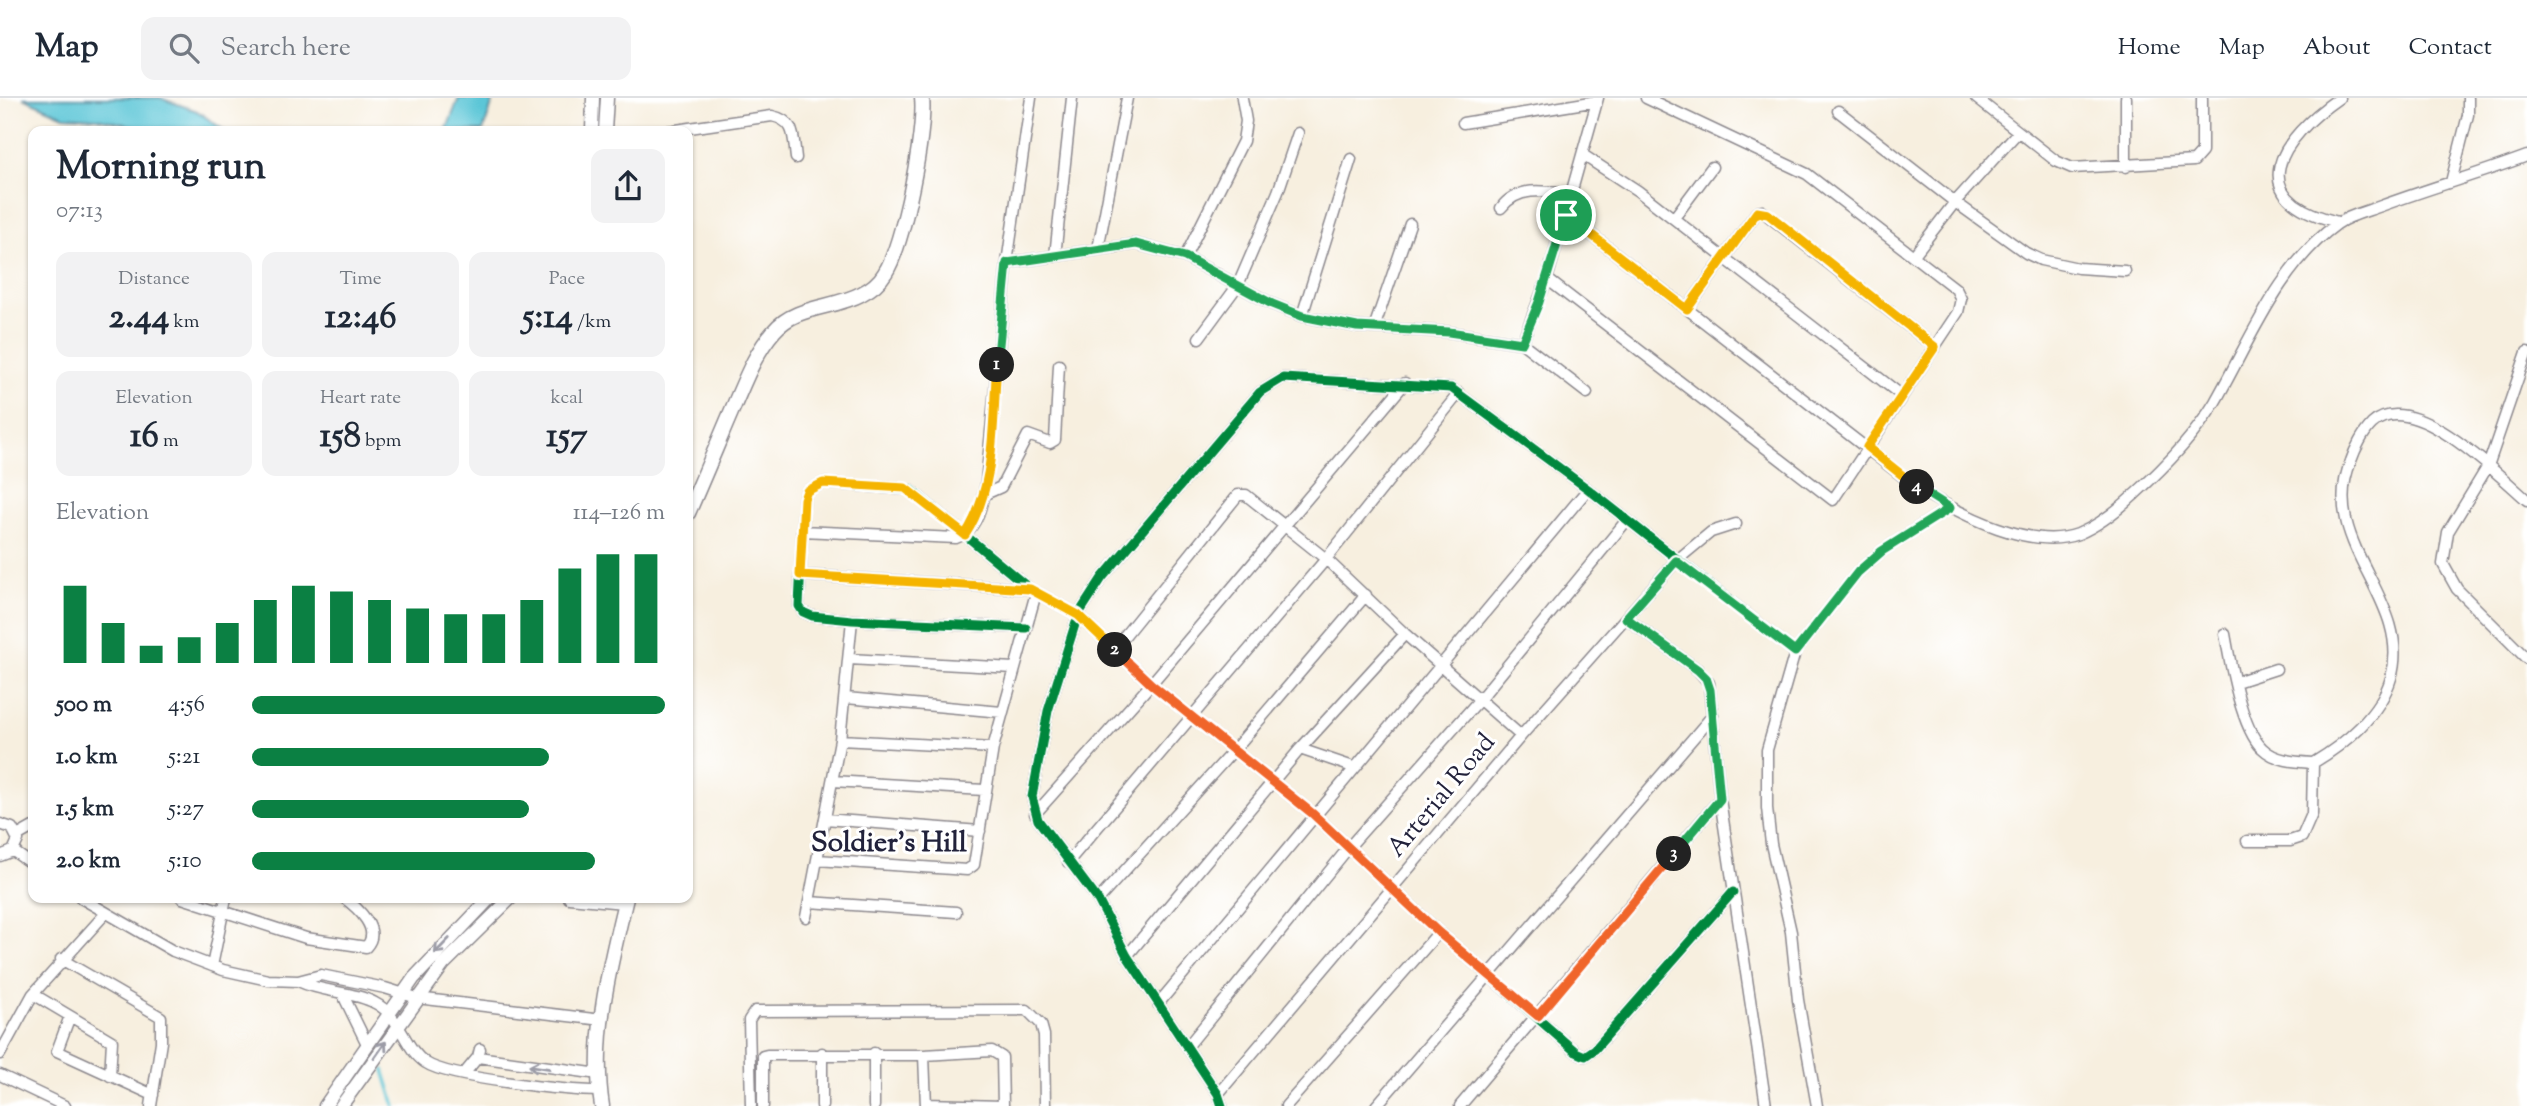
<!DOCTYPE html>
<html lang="en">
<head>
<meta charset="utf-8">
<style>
  body { margin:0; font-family:"Sorts Mill Goudy",serif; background:#f2f2f3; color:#1f2937; height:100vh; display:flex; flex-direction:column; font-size:26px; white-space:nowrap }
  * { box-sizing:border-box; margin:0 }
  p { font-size:23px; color:#747a83 }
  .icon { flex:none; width:38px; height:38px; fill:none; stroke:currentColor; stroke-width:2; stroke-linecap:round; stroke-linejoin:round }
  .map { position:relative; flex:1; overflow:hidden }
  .panel { position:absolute; left:28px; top:28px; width:665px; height:777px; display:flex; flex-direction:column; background:#fff; border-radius:14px; box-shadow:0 2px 5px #0004 }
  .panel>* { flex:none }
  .pin { position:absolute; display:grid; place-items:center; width:60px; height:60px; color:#fff; margin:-30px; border:4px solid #fff; border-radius:50%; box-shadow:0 2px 7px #0007 }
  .km { position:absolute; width:35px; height:35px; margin:-18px; border-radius:50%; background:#222; color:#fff; font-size:19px; line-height:35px; text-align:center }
  .round { display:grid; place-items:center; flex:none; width:74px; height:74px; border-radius:14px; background:#f2f2f3 }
  .summary { display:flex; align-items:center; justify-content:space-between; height:119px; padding:0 28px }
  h1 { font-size:38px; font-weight:700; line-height:52px }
  .figures { display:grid; grid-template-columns:repeat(3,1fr); gap:10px; height:119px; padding:7px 28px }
  .figures div { display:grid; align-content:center; border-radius:14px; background:#f2f2f3; text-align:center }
  .figures b { font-size:35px; font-weight:700 }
  .figures small { font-size:19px; font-weight:400 }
  .figures p { font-size:19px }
  .chart { height:196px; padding:14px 28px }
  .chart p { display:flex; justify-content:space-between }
  .chart svg { width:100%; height:126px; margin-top:7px; stroke:#0b8043; stroke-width:6 }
  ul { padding:0 28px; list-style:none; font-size:23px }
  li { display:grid; grid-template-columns:112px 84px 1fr; align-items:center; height:52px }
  li i { height:18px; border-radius:9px; background:#0b8043 }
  header { display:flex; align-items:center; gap:42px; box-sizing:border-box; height:98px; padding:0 35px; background:#fff; border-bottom:2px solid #e0e1e3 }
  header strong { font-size:33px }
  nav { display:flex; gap:38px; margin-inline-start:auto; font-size:24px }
  .search { width:490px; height:63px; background:#f2f2f3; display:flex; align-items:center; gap:18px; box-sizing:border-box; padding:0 24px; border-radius:14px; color:#747a83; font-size:26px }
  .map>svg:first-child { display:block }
  .water { fill:#5cc6d7; stroke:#3f7489; stroke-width:2 }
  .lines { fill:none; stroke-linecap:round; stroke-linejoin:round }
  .stream { stroke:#5cc6d7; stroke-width:3.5 }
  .minor-casing { stroke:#8c888d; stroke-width:13 }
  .tertiary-casing { stroke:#8c888d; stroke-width:15 }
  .secondary-casing { stroke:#8c888d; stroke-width:17 }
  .minor { stroke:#fff; stroke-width:10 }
  .tertiary { stroke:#fff; stroke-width:12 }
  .secondary { stroke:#fff; stroke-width:14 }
  .cycleway-casing { stroke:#fff; stroke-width:13 }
  .cycleway { stroke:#00873e; stroke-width:9 }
  .oneway { stroke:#9c9ca7 }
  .split-1-casing { stroke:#fff; stroke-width:14 }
  .split-2-casing { stroke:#fff; stroke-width:14 }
  .split-3-casing { stroke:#fff; stroke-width:14 }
  .split-4-casing { stroke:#fff; stroke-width:14 }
  .split-5-casing { stroke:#fff; stroke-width:14 }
  .split-1 { stroke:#22a559; stroke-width:9 }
  .split-2 { stroke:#f5b400; stroke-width:9 }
  .split-3 { stroke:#f0652b; stroke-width:9 }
  .split-4 { stroke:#22a559; stroke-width:9 }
  .split-5 { stroke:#f5b400; stroke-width:9 }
  .labels { text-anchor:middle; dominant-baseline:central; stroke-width:6; stroke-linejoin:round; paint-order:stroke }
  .street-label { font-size:26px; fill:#22223b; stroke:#fff }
  .neighbourhood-label { font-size:28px; font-weight:bold; fill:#22223b; stroke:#fff }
</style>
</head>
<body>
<header>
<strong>Map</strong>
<div class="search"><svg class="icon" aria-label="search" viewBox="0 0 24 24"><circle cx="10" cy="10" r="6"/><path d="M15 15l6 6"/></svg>Search here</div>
<nav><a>Home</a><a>Map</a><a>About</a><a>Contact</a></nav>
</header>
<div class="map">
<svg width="2527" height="1008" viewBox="0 0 2527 1008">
  <rect width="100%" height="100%" fill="#fff"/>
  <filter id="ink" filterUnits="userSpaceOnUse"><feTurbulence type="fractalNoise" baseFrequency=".0143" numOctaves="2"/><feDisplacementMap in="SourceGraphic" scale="14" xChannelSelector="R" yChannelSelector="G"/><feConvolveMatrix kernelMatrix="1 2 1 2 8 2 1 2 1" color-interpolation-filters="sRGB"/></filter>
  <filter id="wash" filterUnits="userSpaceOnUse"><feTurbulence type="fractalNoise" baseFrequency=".00686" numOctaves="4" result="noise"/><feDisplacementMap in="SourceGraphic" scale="28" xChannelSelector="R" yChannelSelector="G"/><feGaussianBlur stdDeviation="1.57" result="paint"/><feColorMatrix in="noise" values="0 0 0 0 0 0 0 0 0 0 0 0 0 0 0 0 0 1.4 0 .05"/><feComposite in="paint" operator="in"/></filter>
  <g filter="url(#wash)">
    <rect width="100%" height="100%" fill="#f7efdf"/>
    <path class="water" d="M23 0H160L197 13 225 33H157L96 20 64 18Z
      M459 0H494L483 33H446Z"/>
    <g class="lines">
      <path class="stream" d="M384 972 395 1008"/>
    </g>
  </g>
  <g filter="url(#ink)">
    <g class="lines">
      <defs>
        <path id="minor" d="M1976 0 2056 63 2072 70 2194 63 2202 54V0
          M2126 0V69
          M1838 13 1955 104 2026 155 2041 162 2078 170 2125 173
          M1463 25 1597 3
          M669 33 772 18C796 23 793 39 796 60
          M1583 57 1638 93 1901 297
          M2451 84 2468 17V0
          M1501 110C1518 87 1546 93 1572 97
          M1566 117 1923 394C1963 417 2031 453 2078 436 2100 427 2118 412 2135 396 2165 369 2194 339 2215 304 2250 243 2278 169 2337 126 2349 117 2368 113 2381 108 2430 90 2479 76 2527 58
          M1674 120 1712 69
          M2338 124C2240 100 2280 41 2339 0
          M1098 151 1127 0
          M1914 157 1955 104 2018 34
          M1055 158 1072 0
          M1185 159 1243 43 1246 23 1242 0
          M1007 165 1136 146 1185 159 1272 206 1302 218 1357 229 1449 234 1522 245 1587 295
          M1547 181 1833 402 1958 214 1961 201 1956 191 1807 76 1646 0
          M1687 211 1757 114 1762 113 1935 249
          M1302 218 1351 61
          M1374 230 1410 126
          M1199 240 1238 187 1278 94 1298 35
          M1522 245 1547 181 1598 0
          M2527 254 2488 368 2448 434 2443 466 2457 491 2527 561
          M983 397 1001 389 1028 337 1050 345 1055 342 1059 267
          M802 433 956 440C978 432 982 406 986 385L1007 165 1031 0
          M800 477 1030 491
          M1626 520 1698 572 1709 585 1720 701 1766 1008
          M1026 530 852 522 812 518 803 514 799 508 804 401 807 393 823 385 911 392 1030 491 1078 517 1151 586 1313 716 1439 834 1576 954 1585 958 1595 951 1733 794
          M2225 536C2230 564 2241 630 2262 650 2275 663 2296 664 2313 665 2345 646 2380 617 2391 580 2414 501 2316 445 2351 363 2355 351 2363 335 2372 326 2412 289 2497 376 2527 402
          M1114 551 1238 397H1246L1326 461 1405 536 1521 638
          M1795 554 1767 652V710L1771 746 1791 834 1798 902 1817 1008
          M849 561 1014 570
          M2236 584 2276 571
          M846 600 1002 614
          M840 642 993 650
          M1300 651 1353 669
          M833 683 984 692
          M1035 716 1151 586 1405 285
          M825 721 980 733
          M0 726 12 730 18 742 13 753 0 758
          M17 738 33 729
          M2247 743H2290L2302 739 2312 716 2313 665
          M13 753 33 767
          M817 762 967 772 974 767 993 650 1036 495
          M1068 764 1326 461 1459 295
          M81 800 173 853 223 872 268 882 298 883 321 877 385 890 417 900 602 922
          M182 800 306 840 366 849C382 832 358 810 344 800
          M569 800 624 805
          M1098 802 1234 652 1366 497
          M809 804 956 814
          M806 819 840 642 852 522
          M1127 858 1300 651 1405 536
          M61 861 161 919V944L151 1008
          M212 868 226 800
          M298 883C323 895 353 893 375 905 401 918 404 951 426 965 448 980 569 993 600 993
          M33 896 70 918 57 953 153 997
          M343 897 367 946
          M1158 906 1588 391
          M70 918 112 943 110 978
          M1187 949 1349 749 1480 601 1627 422
          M822 955V1008
          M0 956 33 896 105 816
          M924 957 926 1008
          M478 959 599 976
          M464 976 478 959 480 951
          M0 977 65 1008
          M1218 996 1521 638 1676 463 1711 434 1736 426
          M926 1006 1003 1008
          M751 1008 749 922 755 913 1027 912 1041 926 1044 937 1045 1008
          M763 1008V958L767 957H924L992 953 1002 959 1003 1008
          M874 1008V955
          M1222 1008 1218 996 1127 858 1098 802 1038 722 1032 699 1048 613 1078 517 1102 480 1260 294 1283 280 1451 290 1588 391 1795 554 1858 474 1882 453 1950 409
          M1286 1008 1439 834
          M1376 1008 1713 617
          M1460 1008 1720 701"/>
        <path id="tertiary" d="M592 33 593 0
          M605 33 607 0
          M325 1008 414 880 490 800
          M341 1008 443 867 511 800"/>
        <path id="secondary" d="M688 415C703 381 717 347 732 312 744 285 754 256 774 233 796 207 833 211 861 196 871 191 879 185 885 175 903 148 926 33 922 0
          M602 1008C591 939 610 866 626 800"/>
      </defs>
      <use href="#minor" class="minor-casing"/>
      <use href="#tertiary" class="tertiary-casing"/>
      <use href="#secondary" class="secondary-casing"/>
      <use href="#minor" class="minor"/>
      <use href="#tertiary" class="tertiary"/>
      <use href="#secondary" class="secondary"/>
      <defs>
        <path id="cycleway" d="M1026 530 852 522 812 518 803 514 799 508 804 401 807 393 823 385 911 392 1030 491 1078 517 1151 586 1313 716 1439 834 1576 954 1585 958 1595 951 1733 794
          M1222 1008 1218 996 1127 858 1098 802 1038 722 1032 699 1048 613 1078 517 1102 480 1260 294 1283 280 1451 290 1588 391 1795 554 1858 474 1882 453 1950 409"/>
      </defs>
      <use href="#cycleway" class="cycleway-casing"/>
      <use href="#cycleway" class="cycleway"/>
    </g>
    <defs><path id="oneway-shaft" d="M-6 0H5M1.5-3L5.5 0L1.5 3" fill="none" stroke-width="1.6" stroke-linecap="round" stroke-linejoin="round" transform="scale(1.75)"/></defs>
    <g class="oneway">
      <use href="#oneway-shaft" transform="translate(442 848) rotate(134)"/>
      <use href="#oneway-shaft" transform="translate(380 952) rotate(-55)"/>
      <use href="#oneway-shaft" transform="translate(539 969) rotate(-171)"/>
    </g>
  </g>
  <g class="lines" filter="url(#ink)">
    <defs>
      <path id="split-1" d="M997 267 1007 165 1136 146 1185 159 1272 206 1302 218 1357 229 1449 234 1522 245 1539 204 1566 117"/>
      <path id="split-2" d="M997 267C992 322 997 389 965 437L905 390 823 385 807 393 804 401 800 477 1030 491 1078 517 1115 552"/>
      <path id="split-3" d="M1115 552 1151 586 1313 716 1438 834 1538 918 1674 756"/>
      <path id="split-4" d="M1674 756 1720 701 1710 592 1706 580 1698 572 1626 520 1676 463 1795 554 1858 474 1882 453 1950 410 1917 389"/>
      <path id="split-5" d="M1566 117 1687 211 1757 114 1768 116 1935 249 1867 349 1917 389"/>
    </defs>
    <use href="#split-1" class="split-1-casing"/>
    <use href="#split-2" class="split-2-casing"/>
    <use href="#split-3" class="split-3-casing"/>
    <use href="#split-4" class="split-4-casing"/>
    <use href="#split-5" class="split-5-casing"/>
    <use href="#split-1" class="split-1"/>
    <use href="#split-2" class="split-2"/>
    <use href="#split-3" class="split-3"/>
    <use href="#split-4" class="split-4"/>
    <use href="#split-5" class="split-5"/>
  </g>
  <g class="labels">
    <g class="street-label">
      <text transform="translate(1442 698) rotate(-50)">Arterial Road</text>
    </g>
    <g class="neighbourhood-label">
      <text x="889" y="746">Soldier's Hill</text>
    </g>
  </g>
</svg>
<div class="pin" style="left:1566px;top:117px;background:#1e9e55"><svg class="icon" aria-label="arrive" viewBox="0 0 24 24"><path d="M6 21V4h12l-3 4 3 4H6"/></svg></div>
<b class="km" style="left:997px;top:267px">1</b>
<b class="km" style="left:1115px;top:552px">2</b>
<b class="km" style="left:1674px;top:756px">3</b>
<b class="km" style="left:1917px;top:389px">4</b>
<section class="panel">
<div class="summary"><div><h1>Morning run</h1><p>07:13</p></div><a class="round"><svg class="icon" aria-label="share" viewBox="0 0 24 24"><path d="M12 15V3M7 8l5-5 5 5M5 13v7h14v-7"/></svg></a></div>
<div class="figures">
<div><p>Distance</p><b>2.44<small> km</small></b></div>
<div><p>Time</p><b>12:46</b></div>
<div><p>Pace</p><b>5:14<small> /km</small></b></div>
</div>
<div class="figures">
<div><p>Elevation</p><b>16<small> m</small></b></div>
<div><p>Heart rate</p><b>158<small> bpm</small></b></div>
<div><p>kcal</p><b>157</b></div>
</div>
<div class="chart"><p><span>Elevation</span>114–126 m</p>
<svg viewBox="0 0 160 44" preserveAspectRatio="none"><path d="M5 44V17M15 44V30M25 44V38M35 44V35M45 44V30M55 44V22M65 44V17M75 44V19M85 44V22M95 44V25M105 44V27M115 44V27M125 44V22M135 44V11M145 44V6M155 44V6"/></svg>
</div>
<ul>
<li><b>500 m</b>4:56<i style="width:100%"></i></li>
<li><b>1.0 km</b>5:21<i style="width:72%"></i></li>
<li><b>1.5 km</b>5:27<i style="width:67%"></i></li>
<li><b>2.0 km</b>5:10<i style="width:83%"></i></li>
</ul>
</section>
</div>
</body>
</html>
